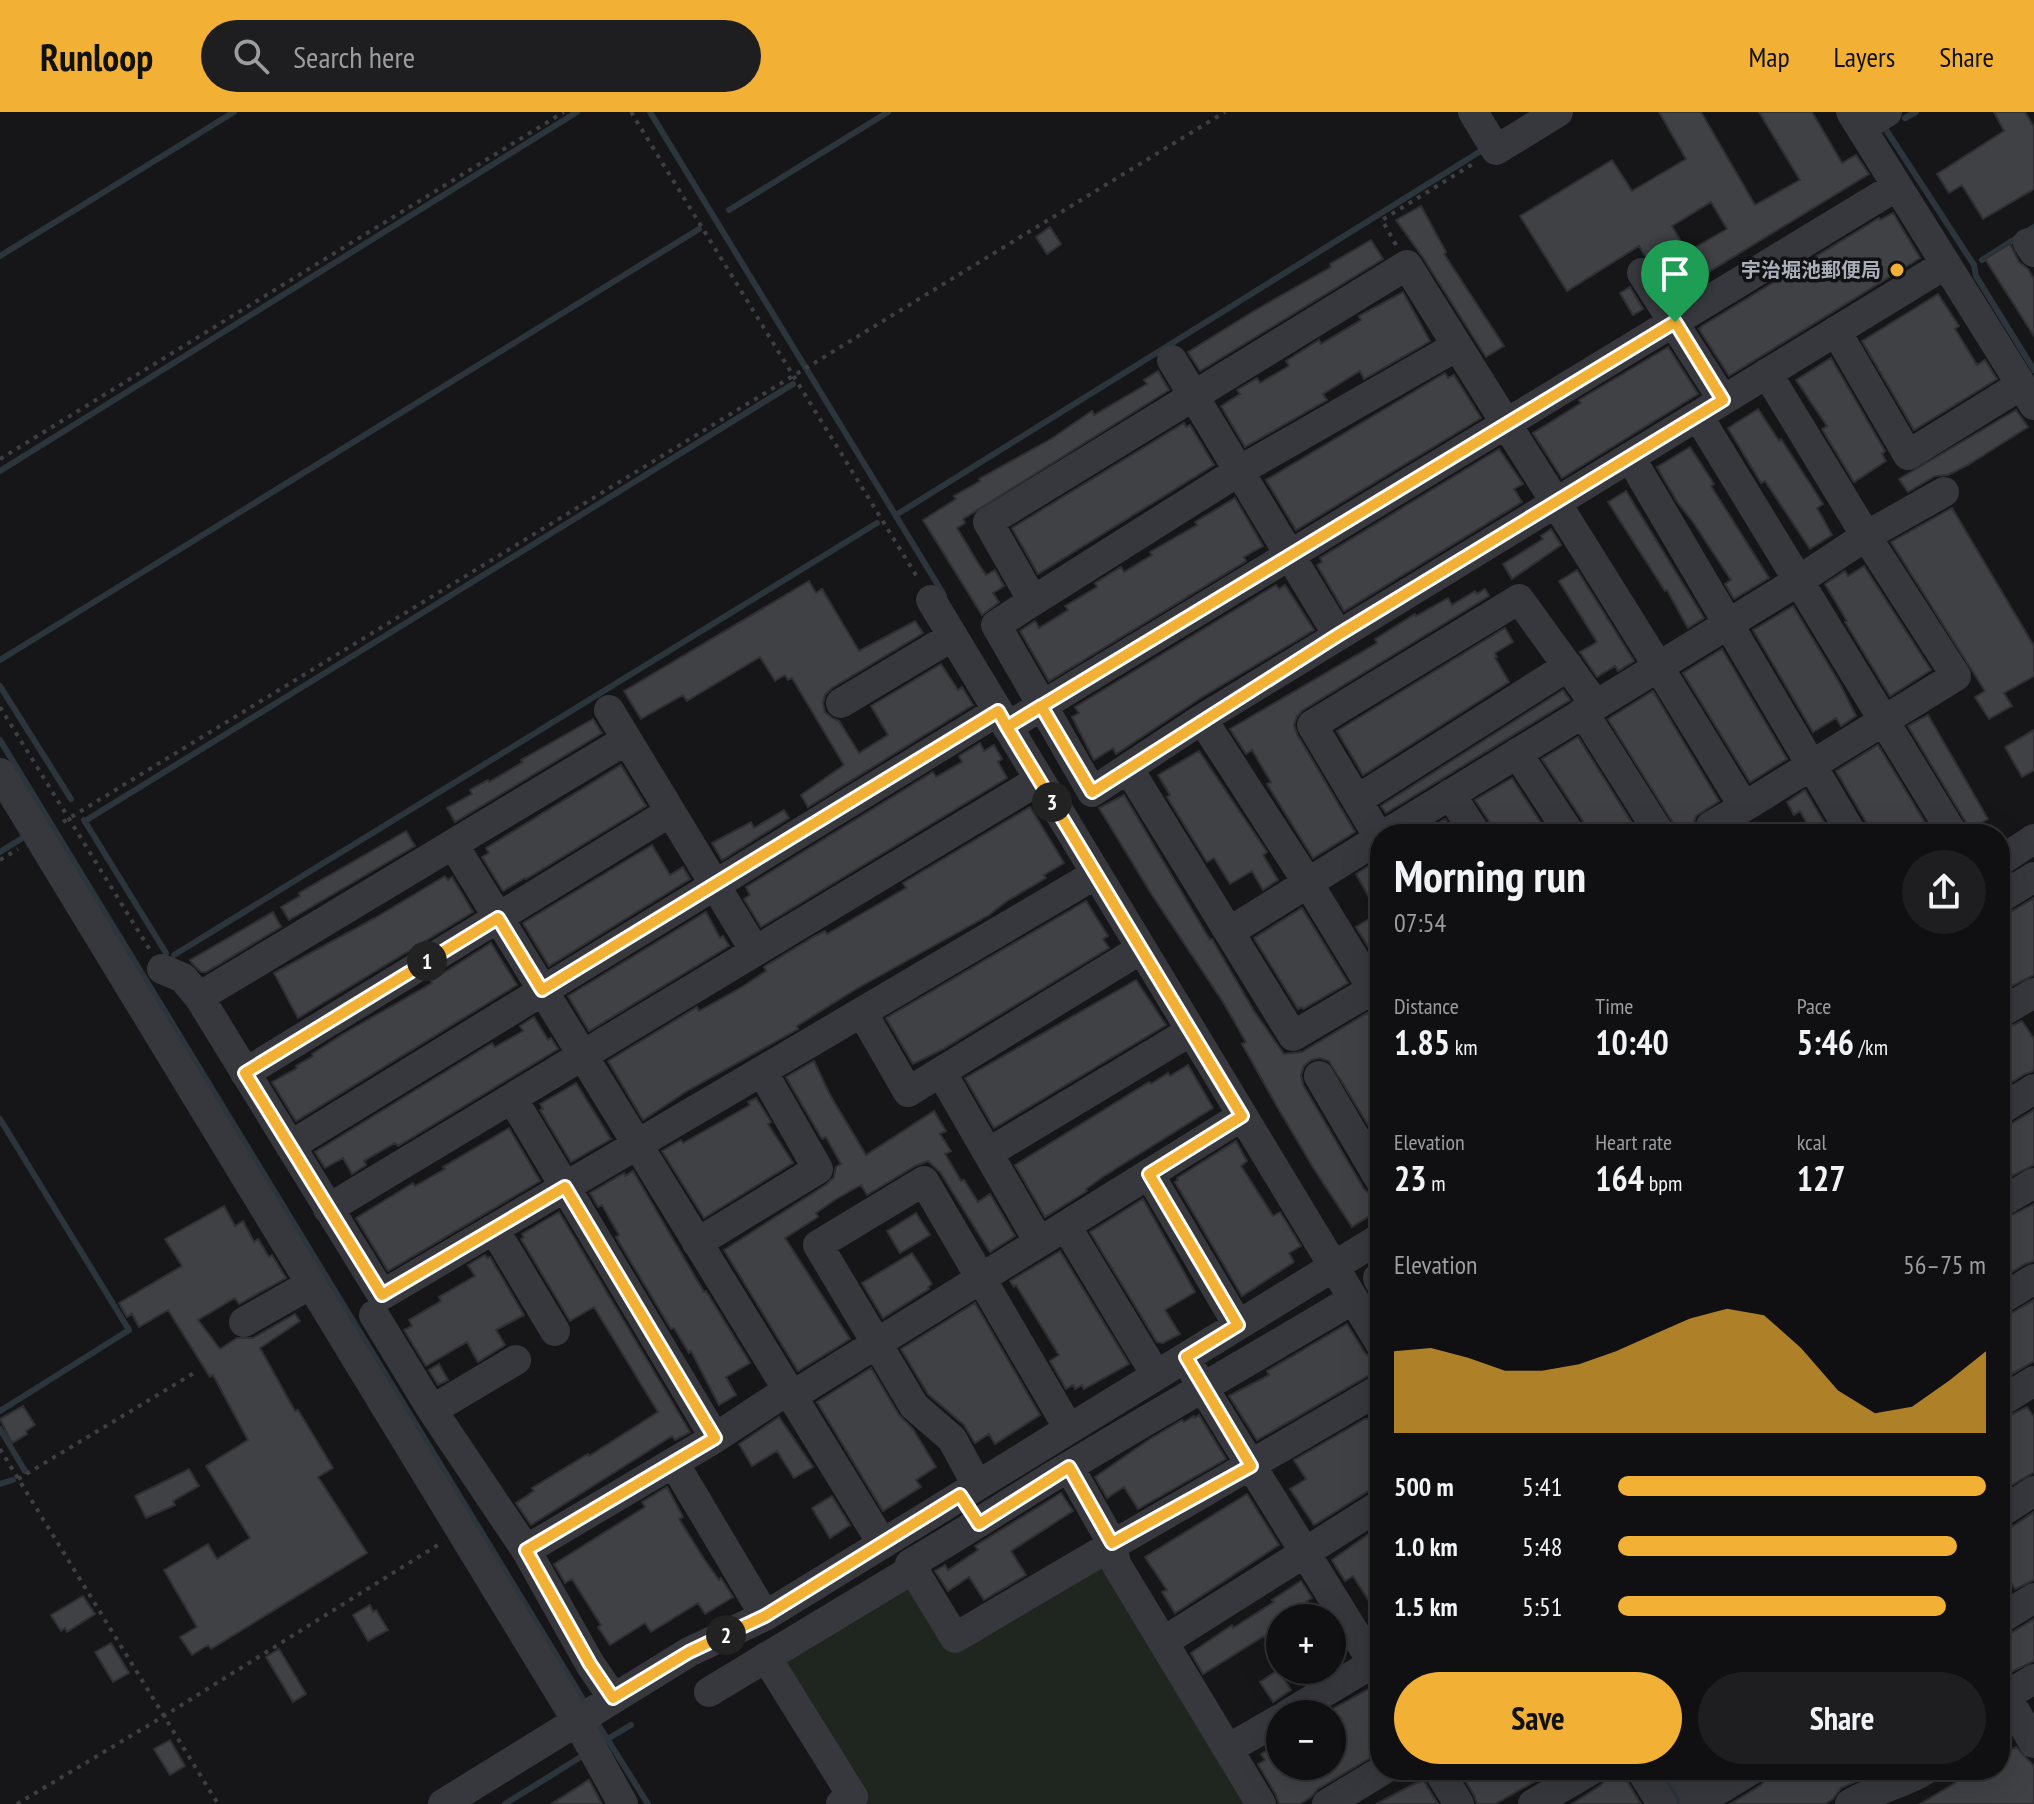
<!DOCTYPE html>
<html lang="en">
<head>
<meta charset="utf-8">
<style>
  body { margin:0; font-family:"PT Sans Narrow","Noto Sans JP",sans-serif; background:#1e1e20; color:#f1f3f6; height:100vh; display:flex; flex-direction:column; font-size:30px; white-space:nowrap }
  * { box-sizing:border-box; margin:0 }
  p { font-size:26px; color:#9c9d9f }
  .icon { flex:none; width:44px; height:44px; fill:none; stroke:currentColor; stroke-width:2; stroke-linecap:round; stroke-linejoin:round }
  .map { position:relative; flex:1; overflow:hidden }
  .side { position:absolute; left:1370px; top:712px; width:640px; height:956px; display:flex; flex-direction:column; background:#101012; border-radius:32px; box-shadow:0 8px 32px #0002,0 0 0 2px #303032 }
  .side>* { flex:none }
  .buttons { position:absolute; left:1266px; top:1492px; display:grid; gap:16px }
  .buttons a { display:grid; place-items:center; width:80px; height:80px; border-radius:50%; background:#101012; box-shadow:0 8px 32px #0002,0 0 0 2px #303032; font-size:40px }
  .pin { position:absolute; display:grid; place-items:center; width:68px; height:68px; color:#fff; margin:-82px -34px; border-radius:50% 50% 50% 0; rotate:-45deg; box-shadow:0 0 8px #0007 }
  .pin .icon { rotate:45deg }
  .km { position:absolute; width:40px; height:40px; margin:-20px; border-radius:50%; background:#222; color:#fff; font-size:22px; line-height:40px; text-align:center }
  .round { display:grid; place-items:center; flex:none; width:84px; height:84px; border-radius:42px; background:#1e1e20 }
  .head { display:flex; align-items:center; justify-content:space-between; height:136px; padding:0 24px }
  h1 { font-size:44px; font-weight:700; line-height:60px }
  .stats { display:grid; grid-template-columns:repeat(3,1fr); gap:12px; height:136px; padding:8px 24px }
  .stats div { display:grid; align-content:center }
  .stats b { font-size:34px; font-weight:700 }
  .stats small { font-size:22px; font-weight:400 }
  .stats p { font-size:22px }
  .chart { height:224px; padding:16px 24px }
  .chart p { display:flex; justify-content:space-between }
  .chart svg { width:100%; height:144px; margin-top:8px; fill:#f2b134; opacity:.7 }
  .action { display:flex; gap:16px; margin-top:auto; padding:16px 24px }
  .action a { flex:1; height:92px; border-radius:48px; background:#f2b134; color:#111; font-size:32px; font-weight:700; line-height:92px; text-align:center }
  .action a+a { background:#1e1e20; color:#f1f3f6 }
  ul { padding:0 24px; list-style:none; font-size:26px }
  li { display:grid; grid-template-columns:128px 96px 1fr; align-items:center; height:60px }
  li i { height:20px; border-radius:10px; background:#f2b134 }
  header { display:flex; align-items:center; gap:48px; box-sizing:border-box; height:112px; padding:0 40px; background:#f2b134; color:#111 }
  header strong { font-size:38px }
  nav { display:flex; gap:44px; margin-inline-start:auto; font-size:28px }
  .search { width:560px; height:72px; background:#1e1e20; display:flex; align-items:center; gap:20px; box-sizing:border-box; padding:0 28px; border-radius:44px; color:#9c9d9f; font-size:30px }
  .map>svg:first-child { display:block }
  .green { fill:#1e261f }
  .lines { fill:none; stroke-linecap:round; stroke-linejoin:round }
  .stream { stroke:#2c353c; stroke-width:6 }
  .building { fill:#404145; stroke:#303034; stroke-width:2; fill-rule:evenodd }
  .path { stroke:#3d3f44; stroke-width:4; stroke-dasharray:4 6; stroke-linecap:butt }
  .minor { stroke:#37383d; stroke-width:30 }
  .route-casing { stroke:#fff; stroke-width:16 }
  .route { stroke:#f2b134; stroke-width:10 }
  .poi-dot { fill:#f2b134; stroke:#111113; stroke-width:3 }
  .labels { text-anchor:middle; dominant-baseline:central; stroke-width:7; stroke-linejoin:round; paint-order:stroke }
  .poi-label { font-size:20px; font-weight:bold; fill:#a8adb8; stroke:#111113; text-anchor:end }
</style>
</head>
<body>
<header>
<strong>Runloop</strong>
<div class="search"><svg class="icon" aria-label="search" viewBox="0 0 24 24"><circle cx="10" cy="10" r="6"/><path d="M15 15l6 6"/></svg>Search here</div>
<nav><a>Map</a><a>Layers</a><a>Share</a></nav>
</header>
<div class="map">
<svg width="2034" height="1692" viewBox="0 0 2034 1692">
  <rect width="100%" height="100%" fill="#161618"/>
  <path class="green" d="M1099 1453 1246 1692H848L779 1546 906 1470 954 1535Z"/>
  <g class="lines">
    <path class="stream" d="M650 0 944 483
      M1905 6 1916 0
      M1883 13 1974 153 1976 164 2034 258
      M729 98 888 0
      M0 144 234 0
      M1982 148 2034 115
      M0 359 577 0
      M896 403 1484 37
      M0 548 699 117
      M0 574 71 687
      M0 628 586 1592
      M84 708 166 841
      M85 709 793 272
      M0 740 24 725 23 722
      M174 843 877 411
      M0 1007 129 1218 0 1299
      M0 1317 25 1359
      M0 1372 13 1368
      M596 1609 648 1692
      M606 1628 631 1613
      M1660 1658 1681 1692
      M505 1692 587 1641"/>
  </g>
  <path class="building" d="M1659 0H1701L1755 93 1800 68 1759 0H1812L1842 51 1856 43 1869 62 1676 180 1657 151 1645 144 1639 134 1567 179 1520 104 1612 48 1632 79 1686 47ZM1711 90 1727 117 1687 140 1672 114Z
    M1994 0H2025L2034 15V77L1983 107 1962 73 1949 81 1937 62 2004 19Z
    M1421 94 1446 140 1444 142 1504 234 1486 245 1422 144 1396 108Z
    M1893 101 1920 146 1729 264 1699 217 1702 214 1879 106 1880 108Z
    M1050 115 1061 132 1047 142 1036 125Z
    M1371 128 1383 147 1200 259 1188 240 1254 199 1331 155 1330 152Z
    M2010 132 2019 150 2028 157 2034 167V224L1985 147Z
    M1630 175 1643 197 1633 203 1620 181Z
    M1403 180 1430 229 1364 267 1360 259 1323 282 1327 288 1245 335 1221 294 1240 282 1237 278 1257 266 1260 271 1289 254 1286 249 1319 228 1321 232 1361 208 1359 204Z
    M1938 182 1959 214 1955 217 1977 253 1985 248 1997 267 1914 318 1862 229Z
    M1668 235 1698 282 1562 366 1533 321 1581 291 1579 288Z
    M1831 246 1885 339 1882 342 1886 349 1854 370 1822 317 1827 314 1796 268Z
    M1158 259 1169 278 963 407 965 411 957 416 978 451 986 463 995 458 1004 474 993 481 999 490 982 503 923 408 956 387 954 384 980 369 979 367 1051 327 1092 299 1094 303 1147 272 1144 268Z
    M1445 261 1448 266 1454 263 1481 306 1296 418 1266 368Z
    M1758 297 1779 329 1781 327 1823 392 1817 396 1832 423 1810 437 1765 369 1761 371 1728 316Z
    M2016 298 2028 315 1968 353 1948 363 1935 364 1908 380 1899 367Z
    M1184 311 1186 315 1190 313 1214 353 1038 462 1012 416Z
    M1690 335 1714 372 1711 374 1769 466 1734 487 1725 472 1731 468 1693 410 1678 391 1657 355Z
    M1499 337 1523 372 1514 377 1522 390 1344 499 1317 453 1322 450 1320 446Z
    M1626 379 1704 506 1688 516 1667 478 1665 479 1608 390Z
    M1235 386 1263 434 1244 445 1246 449 1049 569 1020 519 1035 509 1039 516 1068 498 1065 494 1097 475 1095 471 1121 455 1124 460 1152 443 1150 440 1197 413 1195 410Z
    M1952 396 2034 534V564L2004 581 2012 594 1989 607 1975 585 1985 579 1891 430Z
    M1551 417 1561 433 1512 467 1503 452 1543 427 1541 424Z
    M1864 454 1931 558 1890 584 1845 510 1847 509 1825 472 1845 459 1848 464Z
    M1577 458 1634 549 1618 559 1615 554 1597 565 1580 540 1597 530 1559 469Z
    M809 469 816 481 822 477 859 539 915 509 923 521 832 576 825 583 823 592 825 600 832 606 839 609 859 641 888 623 871 594 941 552 958 578 962 575 973 593 808 695 801 683 844 653 792 566 788 568 785 563 775 569 760 545 687 589 683 583 641 607 624 579Z
    M1276 473 1279 477 1285 473 1314 518 1202 585 1116 642 1113 636 1094 648 1072 605 1079 601 1075 595Z
    M1485 477 1489 484 1303 598 1297 604 1294 613 1297 622 1355 720 1313 746 1267 672 1271 670 1252 638 1246 642 1230 617 1377 531 1375 527 1415 502 1416 504 1448 486 1452 493 1475 479 1477 482Z
    M1793 494 1840 572 1856 604 1841 614 1836 606 1813 620 1753 518Z
    M1505 516 1513 530 1495 541 1497 545 1495 546 1509 570 1363 663 1337 619Z
    M1722 537 1787 647 1750 670 1683 561Z
    M1563 578 1570 588 1386 701 1381 694Z
    M1653 579 1719 689 1696 704 1693 713 1695 722H1680L1608 607Z
    M1928 603 1988 707 1970 717 1908 614Z
    M593 607 602 621 455 710 447 696 472 682 470 678 488 668 489 670 523 650 521 648Z
    M2034 618V658L2022 665 2005 635Z
    M1578 625 1639 722H1588L1585 712 1542 647Z
    M980 631 984 639 994 633 1002 647 998 650 1007 666 761 815 744 787 750 783 746 775 933 660 936 665 962 650 959 644Z
    M1878 633 1932 722H1870L1868 713 1836 659Z
    M1199 639 1267 740 1263 743 1278 768 1263 778 1252 759 1230 772 1214 746 1207 750 1167 685 1170 683 1158 663Z
    M621 653 646 694 526 767 525 766 503 779 482 745 489 741 486 736Z
    M1512 666 1548 722H1494L1491 712 1475 688Z
    M1805 678 1831 722H1813L1800 699 1794 703 1787 690Z
    M1124 683 1210 828 1212 827 1254 899 1284 942 1302 940 1367 901 1380 907V1024L1376 1026 1329 949 1320 946 1311 948 1304 954 1301 963 1303 973 1364 1077 1370 1083 1380 1086V1097L1352 1115 1314 1057 1275 991 1242 932 1246 930 1223 890 1152 783 1099 696Z
    M1030 695 1064 751 1044 763 1046 766 1007 789 989 803 856 877 797 914 798 917 687 979 643 1008 608 949 697 895 699 899 742 875 766 859 764 855 815 824 825 819 827 822 906 776 903 771Z
    M784 698 789 706 722 748 712 731 751 710 754 716Z
    M1445 707 1455 722H1420Z
    M406 719 415 734 289 808 281 795 300 784 299 781Z
    M652 733 670 763 683 755 690 767 549 854 523 811Z
    M1380 747V854L1356 815 1378 801 1356 762Z
    M445 764 448 768 452 765 473 800 298 906 274 861 375 806Z
    M2034 786V863L2000 880V804L2009 801Z
    M1086 789 1108 824 1103 827 1109 836 943 937 913 952 886 906Z
    M1302 796 1348 871 1303 897 1301 895 1298 897 1254 826Z
    M273 800 281 815 206 860H201L192 851 190 848Z
    M706 800 720 826 723 824 729 834 589 919 568 884Z
    M491 831 517 873 296 1009 272 970 297 956 296 954 313 944 312 942 343 922 432 871 431 869Z
    M1136 868 1166 913 994 1016 965 966Z
    M534 905 548 928 551 926 558 937 398 1034 395 1031 364 1049 366 1053 352 1062 343 1046 325 1056 315 1040 492 931 495 935 523 919 520 914Z
    M2022 909 2034 927V959L2025 962 2000 977V919Z
    M814 949 830 983 866 1043 934 999 946 1019 940 1022 951 1039 945 1042 961 1069 964 1068 978 1090 990 1082 1015 1124 990 1140 940 1060 928 1049 915 1054 867 1083 861 1073 836 1087 816 1101 818 1105 785 1126 850 1227 798 1259 724 1138 827 1072 834 1065 836 1055 841 1052 826 1025 822 1027 786 965Z
    M1188 953 1213 996 1104 1064 1086 1077 1087 1079 1045 1105 1015 1053 1149 970 1151 972 1168 961 1170 964Z
    M576 971 611 1027 571 1050 540 998 543 997 540 992Z
    M756 986 771 1010 768 1012 793 1051 704 1106 662 1039 681 1028 683 1031 706 1018 750 993 748 990Z
    M2034 998V1053L2000 1070V1016L2009 1013Z
    M509 1016 540 1069 388 1159 356 1106 413 1071 415 1074 445 1057 443 1055Z
    M1236 1029 1247 1049 1241 1054 1273 1104 1280 1100 1301 1134 1289 1141 1294 1150 1242 1184 1175 1070 1178 1068 1177 1066Z
    M633 1059 704 1180 706 1179 750 1251 726 1265 736 1283 719 1293 691 1239 689 1241 674 1216 671 1217 616 1125 619 1123 602 1093 598 1095 590 1081 624 1061 625 1064Z
    M1143 1087 1195 1180 1165 1198 1180 1222 1163 1231 1157 1230 1090 1120Z
    M2034 1092V1149L2025 1152 2000 1167V1109Z
    M224 1094 235 1114 243 1109 254 1130 258 1127 269 1145 272 1143 286 1166 239 1192 235 1186 198 1208 220 1237 237 1226H253L295 1202 300 1209 260 1236 295 1299 298 1298 333 1356 318 1365 367 1441 211 1537 208 1533 192 1543 180 1525 197 1515 164 1458 208 1432 217 1447 250 1426 206 1354 248 1328 213 1263 210 1265 168 1198 139 1215 132 1202 127 1205 119 1191 182 1154 165 1127Z
    M559 1100 690 1320 675 1328 672 1324 531 1413 516 1391 534 1379 532 1376 588 1342 589 1344 658 1300 594 1195 570 1209 521 1127 524 1125 522 1122Z
    M916 1101 930 1123 900 1141 887 1119Z
    M1060 1139 1129 1252 1084 1277 1082 1273 1075 1277 1073 1273 1066 1277 1050 1249 1059 1243 1016 1173 1014 1175 1010 1169Z
    M912 1141 932 1172 928 1175 929 1177 883 1206 862 1171Z
    M485 1143 487 1146 490 1145 524 1203 496 1218 505 1233 478 1250 467 1230 426 1254 404 1218 412 1214 409 1208 441 1189 439 1185 475 1164 468 1153Z
    M2034 1188V1249L2000 1269V1208Z
    M975 1191 1040 1303 995 1332 989 1322 975 1331 964 1313 928 1282 901 1237Z
    M1347 1212 1365 1241 1372 1247 1380 1249V1259L1371 1262 1257 1328 1229 1284 1269 1263 1267 1259Z
    M439 1252 448 1268 438 1273 429 1258Z
    M871 1256 899 1303 913 1317 936 1355 916 1368 921 1375 883 1399 817 1290Z
    M23 1294 35 1313 26 1319 27 1322 12 1331 0 1307Z
    M2027 1295 2034 1305V1360L2000 1380V1308Z
    M1199 1303 1226 1347 1138 1397 1124 1375 1107 1386 1095 1365 1150 1327 1182 1308 1184 1310 1194 1304 1195 1306Z
    M779 1305 813 1355 794 1366 777 1339 752 1354 739 1332Z
    M1380 1306V1375L1370 1378 1314 1413 1290 1377 1306 1367 1294 1348 1365 1307H1368L1371 1312Z
    M189 1357 199 1374 173 1389 175 1393 146 1406 135 1384Z
    M667 1375 683 1405 679 1407 704 1447 719 1468 721 1466 733 1485 705 1502 698 1491 651 1520 645 1511 610 1533 598 1515 601 1513 572 1467 565 1471 554 1452 645 1395 642 1390Z
    M1061 1381 1073 1399 1011 1439 1026 1463 984 1488 969 1465 948 1479 935 1459 945 1453 948 1458 978 1438 975 1434Z
    M1247 1382 1279 1433 1175 1501 1162 1480 1167 1478 1145 1445Z
    M832 1384 850 1413 830 1426 812 1396Z
    M2034 1400V1468L2015 1477 2000 1452V1419L2010 1416Z
    M1380 1414V1506L1353 1464 1345 1469 1332 1448Z
    M1301 1469 1312 1486 1307 1489 1318 1506H1280V1548L1264 1524 1203 1562 1191 1541 1232 1513 1233 1516 1274 1490 1272 1488Z
    M83 1484 95 1502 67 1520 65 1516 61 1519 51 1503Z
    M370 1493 373 1500 376 1498 388 1518 368 1529 353 1503Z
    M2034 1507V1549L2011 1560 2000 1556V1525L2009 1522Z
    M1332 1528 1345 1547 1332 1555Z
    M111 1531 129 1561 113 1570 95 1540Z
    M279 1537 306 1582 293 1590 266 1545Z
    M1278 1558 1291 1578 1273 1590 1260 1570Z
    M1370 1576 1380 1580V1640L1318 1677 1311 1685 1300 1692H1279L1276 1683 1258 1652 1265 1648 1261 1642 1280 1630V1654H1332V1602H1323Z
    M170 1628 185 1654 170 1663 154 1637Z
    M2016 1635 2034 1654V1692H1920L1955 1671 1953 1667 1969 1658H2000V1644Z
    M1459 1658H1555L1495 1692H1477L1474 1683Z
    M1609 1658H1623L1626 1667 1641 1692H1572L1601 1673 1607 1666Z
    M1769 1658H1818L1821 1664 1831 1658H1882L1841 1676 1833 1687 1825 1692H1730L1761 1673 1767 1666Z
    M589 1668 602 1692H551Z
    M1424 1669 1438 1692H1376L1414 1672Z"/>
  <g class="lines">
    <path class="path" d="M631 0 919 468
      M1396 133 1382 108 1476 50
      M0 347 564 0
      M0 595 150 838
      M63 710 1225 0
      M0 748 18 737
      M0 1337 218 1692
      M18 1367 194 1261
      M17 1692 164 1604 441 1431"/>
    <path class="minor" d="M1473 0 1496 38 1558 0
      M1851 0 2034 293
      M1861 16 1887 0
      M2028 131 2034 140
      M1642 161 1723 288
      M1836 219 1908 343 2021 273
      M1172 248 1338 523
      M1698 304 1953 722
      M1630 345 1852 722
      M931 488 1380 1231
      M1033 489 1239 359 1457 234
      M841 591 953 524
      M609 598 755 839
      M1583 600 1660 722
      M1202 607 1946 152
      M1007 615 1897 74
      M1517 641 1570 722
      M1128 656 1293 924 1373 877
      M0 661 577 1609 623 1692
      M1450 682 1476 722
      M1357 688 1568 554
      M1711 714 1744 695
      M1386 722 1798 469 1866 424 1944 380
      M1380 727 1312 613 1519 487 1595 592
      M453 732 882 1431
      M2000 749 2034 727
      M2000 786 2034 765
      M1229 820 1380 726
      M162 857 183 866 199 885 382 1183 1096 762
      M199 885 626 628
      M1380 889 1308 771 1202 607 1092 680 996 513 1033 489 988 410 1407 153C1519 334 1635 513 1744 695L1956 564 1866 424 1767 261
      M862 900 908 980 1141 837
      M2000 901 2034 881
      M941 960 1039 1130
      M245 961 670 700
      M1319 964 1380 1068
      M512 986 715 1326
      M2000 998 2034 977
      M290 1034 998 599
      M988 1041 1191 919
      M1149 1062 1238 1213
      M2000 1091 2034 1071
      M328 1097 1039 668
      M1066 1114 1156 1263
      M494 1117 555 1219
      M697 1131 818 1057 762 959
      M1380 1165 1378 1166 1380 1170
      M2000 1188 2034 1167
      M374 1203 432 1298 526 1438 590 1552 613 1586
      M244 1210 311 1172
      M1194 1261 1380 1562
      M792 1284 1242 1004
      M2000 1290 2034 1269
      M432 1298 516 1248
      M674 1351 765 1504
      M1069 1355 1112 1431 1116 1452 1261 1692
      M977 1373 952 1327 914 1294 818 1133 924 1069 1069 1317
      M2000 1401 2034 1379
      M526 1438 715 1326 788 1278
      M913 1457 955 1526C1096 1441 1239 1361 1380 1277
      M2000 1507 2034 1486
      M1163 1530 1380 1393
      M766 1545 853 1685 841 1692
      M2000 1574 2034 1631
      M709 1580 913 1457 910 1452C964 1421 1016 1386 1070 1354 1164 1297 1259 1244 1353 1187
      M2006 1584 2034 1567
      M1288 1602 1380 1547
      M1228 1637 1280 1607
      M1438 1658 1459 1692
      M1641 1658 1662 1692
      M1679 1658 1702 1692
      M443 1692 689 1540 765 1504 1380 1126
      M1327 1692 1383 1658
      M1533 1692 1591 1658
      M1695 1692 1751 1658
      M1850 1692C1874 1677 1901 1673 1925 1658"/>
  </g>
  <g class="lines">
    <defs>
      <path id="route" d="M1675 210 1007 615 998 599 542 878 498 806 245 961 382 1183 565 1075 715 1326 526 1438 590 1552 613 1586 689 1540 765 1504 960 1383 979 1412 1069 1355 1112 1431 1251 1354 1186 1245 1238 1213 1149 1062 1242 1004 1007 615 1041 594 1092 680 1338 523 1723 288 1675 210"/>
    </defs>
    <use href="#route" class="route-casing"/>
    <use href="#route" class="route"/>
  </g>
  <circle class="poi-dot" cx="1897" cy="158" r="8"/>
  <g class="labels">
    <g class="poi-label">
      <text x="1881" y="158">宇治堀池郵便局</text>
    </g>
  </g>
</svg>
<div class="buttons">
<a>+</a>
<a>−</a>
</div>
<div class="pin" style="left:1675px;top:210px;background:#1e9e55"><svg class="icon" aria-label="arrive" viewBox="0 0 24 24"><path d="M6 21V4h12l-3 4 3 4H6"/></svg></div>
<b class="km" style="left:427px;top:849px">1</b>
<b class="km" style="left:726px;top:1523px">2</b>
<b class="km" style="left:1052px;top:690px">3</b>
<section class="side">
<div class="head"><div><h1>Morning run</h1><p>07:54</p></div><a class="round"><svg class="icon" aria-label="share" viewBox="0 0 24 24"><path d="M12 15V3M7 8l5-5 5 5M5 13v7h14v-7"/></svg></a></div>
<div class="stats">
<div><p>Distance</p><b>1.85<small> km</small></b></div>
<div><p>Time</p><b>10:40</b></div>
<div><p>Pace</p><b>5:46<small> /km</small></b></div>
</div>
<div class="stats">
<div><p>Elevation</p><b>23<small> m</small></b></div>
<div><p>Heart rate</p><b>164<small> bpm</small></b></div>
<div><p>kcal</p><b>127</b></div>
</div>
<div class="chart"><p><span>Elevation</span>56–75 m</p>
<svg viewBox="0 0 160 44" preserveAspectRatio="none"><path d="M0 44V19L10 18L20 21L30 25L40 25L50 23L60 19L70 14L80 9L90 6L100 8L110 18L120 31L130 38L140 36L150 28L160 19V44z"/></svg>
</div>
<ul>
<li><b>500 m</b>5:41<i style="width:100%"></i></li>
<li><b>1.0 km</b>5:48<i style="width:92%"></i></li>
<li><b>1.5 km</b>5:51<i style="width:89%"></i></li>
</ul>
<div class="action"><a>Save</a><a>Share</a></div>
</section>
</div>
</body>
</html>
